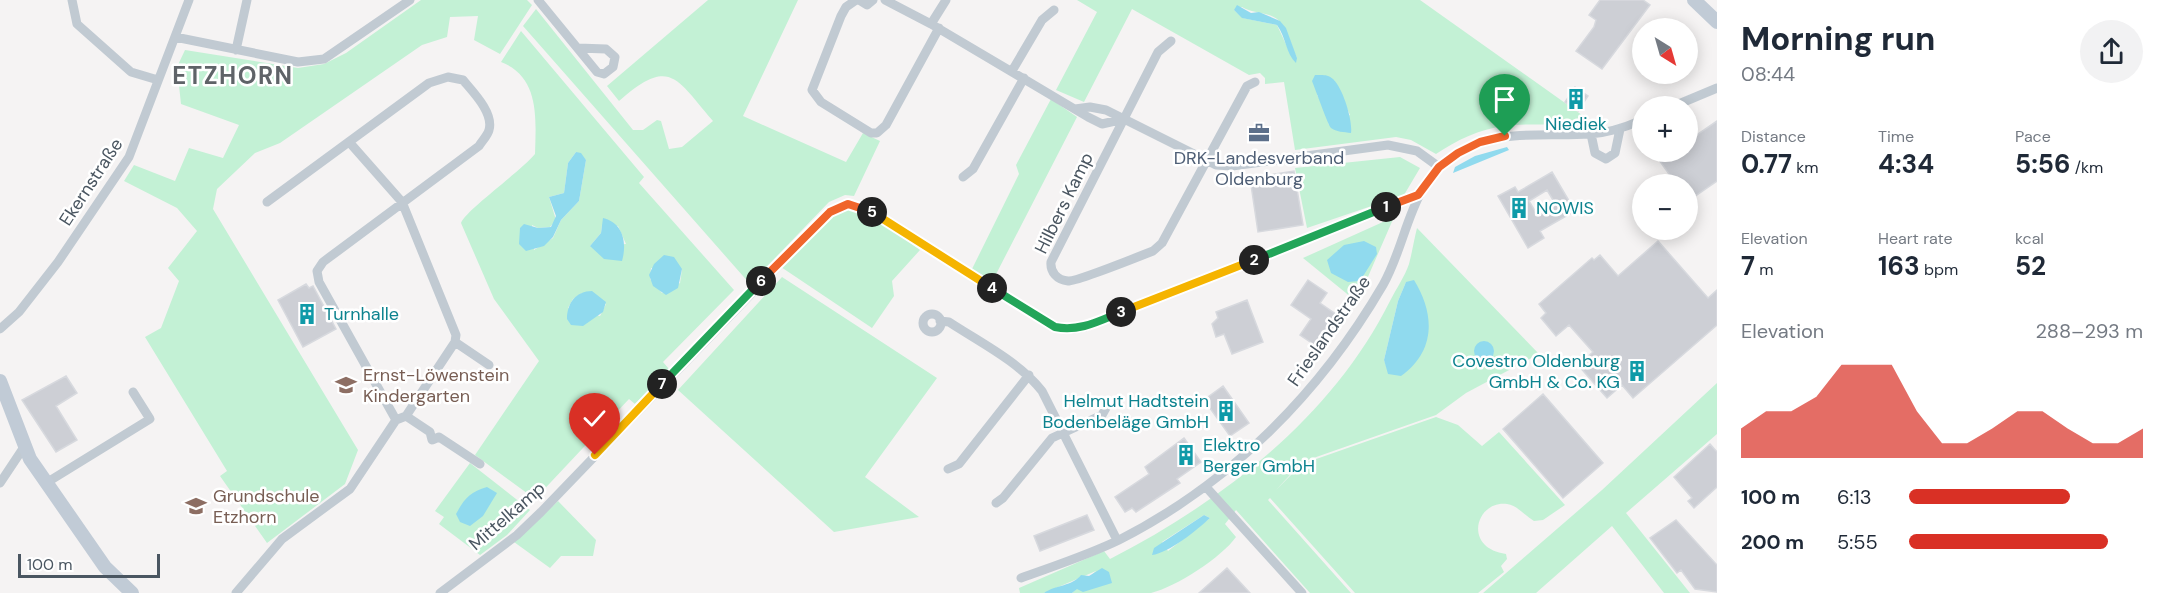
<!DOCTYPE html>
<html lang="en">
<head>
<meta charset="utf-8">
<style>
  body { margin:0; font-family:"DM Sans",sans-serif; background:#f2f2f3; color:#1f2937; height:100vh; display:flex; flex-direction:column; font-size:22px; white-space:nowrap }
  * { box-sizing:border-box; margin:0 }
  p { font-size:20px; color:#747a83 }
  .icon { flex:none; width:33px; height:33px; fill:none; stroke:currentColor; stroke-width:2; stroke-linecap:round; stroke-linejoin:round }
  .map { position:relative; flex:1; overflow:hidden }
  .drawer { display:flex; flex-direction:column; background:#fff; width:450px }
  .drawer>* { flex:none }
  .needle { width:39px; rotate:143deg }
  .buttons { position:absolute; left:1632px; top:18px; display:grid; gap:12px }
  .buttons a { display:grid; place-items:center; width:66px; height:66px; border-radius:50%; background:#fff; box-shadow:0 3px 15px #0003; font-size:30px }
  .scale { position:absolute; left:18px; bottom:15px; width:142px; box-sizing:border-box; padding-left:6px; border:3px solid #4a5661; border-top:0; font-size:16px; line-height:21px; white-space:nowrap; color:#4a5661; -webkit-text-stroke:4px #fff; paint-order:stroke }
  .pin { position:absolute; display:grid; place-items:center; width:51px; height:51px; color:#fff; margin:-62px -26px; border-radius:50% 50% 50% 0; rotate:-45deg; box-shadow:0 0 6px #0007 }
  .pin .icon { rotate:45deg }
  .km { position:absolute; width:30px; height:30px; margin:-15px; border-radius:50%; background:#222; color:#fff; font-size:16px; line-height:30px; text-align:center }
  .round { display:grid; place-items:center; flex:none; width:63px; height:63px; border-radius:32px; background:#f2f2f3 }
  .headline { display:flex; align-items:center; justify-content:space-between; height:102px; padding:0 24px }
  h1 { font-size:33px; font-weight:700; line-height:45px }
  .stats { display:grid; grid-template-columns:repeat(3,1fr); gap:9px; height:102px; padding:6px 24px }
  .stats div { display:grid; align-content:center }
  .stats b { font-size:26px; font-weight:700 }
  .stats small { font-size:16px; font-weight:400 }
  .stats p { font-size:16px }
  .chart { height:168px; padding:12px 24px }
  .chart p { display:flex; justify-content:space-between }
  .chart svg { width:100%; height:108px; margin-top:6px; fill:#d93025; opacity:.7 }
  ul { padding:0 24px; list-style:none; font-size:20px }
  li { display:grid; grid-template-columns:96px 72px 1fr; align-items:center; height:45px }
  li i { height:15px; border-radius:8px; background:#d93025 }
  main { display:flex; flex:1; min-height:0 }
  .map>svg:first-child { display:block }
  .green { fill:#c3f1d5; fill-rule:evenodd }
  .water { fill:#90daee }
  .building { fill:#cdcfd5; stroke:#d7d9de; stroke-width:1.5; fill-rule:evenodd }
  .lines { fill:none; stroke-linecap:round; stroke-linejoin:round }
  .street { stroke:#c1cad2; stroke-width:9 }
  .secondary { stroke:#c1cbd6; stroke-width:14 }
  .split-1-casing { stroke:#fff; stroke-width:12 }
  .split-2-casing { stroke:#fff; stroke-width:12 }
  .split-3-casing { stroke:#fff; stroke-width:12 }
  .split-4-casing { stroke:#fff; stroke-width:12 }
  .split-5-casing { stroke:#fff; stroke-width:12 }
  .split-6-casing { stroke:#fff; stroke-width:12 }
  .split-7-casing { stroke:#fff; stroke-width:12 }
  .split-8-casing { stroke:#fff; stroke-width:12 }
  .split-1 { stroke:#f0652b; stroke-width:8 }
  .split-2 { stroke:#22a559; stroke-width:8 }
  .split-3 { stroke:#f5b400; stroke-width:8 }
  .split-4 { stroke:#22a559; stroke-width:8 }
  .split-5 { stroke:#f5b400; stroke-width:8 }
  .split-6 { stroke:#f0652b; stroke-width:8 }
  .split-7 { stroke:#22a559; stroke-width:8 }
  .split-8 { stroke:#f5b400; stroke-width:8 }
  .labels { text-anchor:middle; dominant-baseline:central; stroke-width:5; stroke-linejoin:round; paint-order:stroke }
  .culture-label { font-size:18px; fill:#0d838f; stroke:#fff; text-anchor:start }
  .service-label { font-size:18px; fill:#4e5e75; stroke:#fff }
  .street-label { font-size:18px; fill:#4a5661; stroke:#fff }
  .education-label { font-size:18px; fill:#785e54; stroke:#fff; text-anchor:start }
  .district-label { font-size:24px; font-weight:bold; letter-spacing:1.5px; fill:#5f6368; stroke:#fff }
</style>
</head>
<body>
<main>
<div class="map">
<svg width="1717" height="593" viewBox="0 0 1717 593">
  <rect width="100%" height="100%" fill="#f5f3f3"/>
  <path class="green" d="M421 0H527L532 5 500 54 474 40 478 16 450 17 447 37 422 45 280 143 255 153 217 189 213 209 358 450 345 484 267 543 220 476 227 471 145 337 161 328 179 281 168 268 197 231 177 208 124 181 134 165 175 181 189 148 223 158 239 125 181 104 177 67 185 50 298 68 324 64 346 53Z
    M708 0H798L743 116 846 162 863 133 880 141 854 196 845 195 829 202 750 284 523 26 536 9 633 130H643L657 120 661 121 669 149 682 147 713 121C676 78 670 56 619 101L607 86Z
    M1077 0H1420L1589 120C1562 128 1533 122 1505 126 1479 129 1457 140 1436 154L1411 140 1396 137 1295 150 1284 82 1265 84V78L1260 73 1249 75 1132 9 1084 102 1056 90 1097 12ZM1242 7C1251 12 1259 12 1269 15 1288 21 1289 43 1297 58L1290 53 1277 25 1243 18 1234 10ZM1334 80 1350 115 1329 125 1325 108 1317 95Z
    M521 31 644 177 639 183 734 290 663 362 669 369 635 404 629 399 535 499 475 455 539 361 494 299 461 223C466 210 520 172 535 154 536 119 540 77 501 62ZM576 152 586 160 579 201 561 220 553 238 534 250 532 225 538 228 550 227 556 220 549 197 564 193 568 163ZM602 225 618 226 626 244 590 246 601 233ZM651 268 682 269 680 283 662 293 650 279ZM582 293 606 304 600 316 568 308 573 299Z
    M1051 99 1077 117 992 282 972 269 1019 174 1016 165Z
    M1400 157 1420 168 1404 195 1307 228 1295 168Z
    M847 209 866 211 920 250 892 281 894 296 872 328 781 267 831 215Z
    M1394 217 1357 302 1303 258Z
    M1417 228 1539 354 1466 393 1436 415 1302 462 1276 490 1302 464 1436 417 1458 425 1482 446 1499 432 1565 505 1543 520 1534 521C1525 516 1517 505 1507 504 1476 500 1462 548 1506 554L1507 559 1501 566 1504 572 1478 593H1355L1270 498 1268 500 1351 593H1310L1236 510 1225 524 1236 537C1222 557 1176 587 1151 593 1132 593 1093 593 1072 593L1096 571 1044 593H1020L1019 588 1104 551 1110 559C1223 501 1332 417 1390 301 1396 289 1405 276 1409 264 1412 253 1414 240 1417 228ZM1406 282 1389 374 1384 360 1398 301ZM1204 515 1210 518 1168 551 1162 542Z
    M782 277 937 378 865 477 919 517 834 532 678 390Z
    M1717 383V434L1626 513 1690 593H1664L1612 526 1536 593H1483L1602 490Z
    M470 463 530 510 507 535 480 555 439 524 444 517 435 511Z
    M558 501 596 540 593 556H561L550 568 514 542Z"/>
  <path class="water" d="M1237 5 1251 13 1259 12 1280 21 1286 28 1297 58 1296 63C1286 54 1286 37 1277 25L1242 18 1234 10Z
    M1315 75C1322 75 1328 74 1333 79 1343 88 1353 121 1351 133 1344 132 1336 132 1331 128 1328 125 1315 88 1312 81Z
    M1507 147 1509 150 1453 173 1455 167 1475 156Z
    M576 152 581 153 586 160 579 201 561 220 553 237 544 246 526 251 519 244 520 228 524 224 538 228 551 227 556 216 549 197 564 193 568 163Z
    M603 218C624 223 627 244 622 261L604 259 590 246 601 233Z
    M1364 241 1376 247 1377 254 1360 281 1348 282 1331 273 1327 260 1344 245Z
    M664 255 674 257 682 269 678 288 666 295 653 286 649 275 654 264Z
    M1414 280C1435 314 1436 351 1401 376L1388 374 1384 360 1398 301 1406 282Z
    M592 291 606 302 603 312 583 326 571 325 567 319C567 303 576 291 592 291Z
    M1474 351a10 10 0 1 1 20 0a10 10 0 1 1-20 0Z
    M487 487 497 493 483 516 470 526 460 522 456 514C464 499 470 492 487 487Z
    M1204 515 1210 518C1197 530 1169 553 1152 555L1154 548Z
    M1102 568 1109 572 1112 583 1083 592 1077 589 1072 593H1044C1055 585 1073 586 1081 575L1089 576Z"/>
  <path class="building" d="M1600 0H1643L1650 5 1602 69 1576 51 1594 27 1596 20 1589 15Z
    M1575 87 1588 96 1578 111 1565 102Z
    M1717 121V181L1688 201V184H1676L1659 160 1671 152H1688V141Z
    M1294 171 1303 225 1258 232 1250 178Z
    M1552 172 1575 211 1540 231 1544 238 1528 248 1498 196 1515 187 1518 192ZM1547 190 1556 205 1538 216 1529 201Z
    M1658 241 1708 298 1717 290V325L1633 398 1622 385 1607 398 1578 365 1593 352 1569 325 1556 336 1541 318 1546 313 1539 304 1592 258 1594 260 1600 255 1618 276Z
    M1308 280 1327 293 1320 303 1340 317 1319 348 1300 335 1311 319 1291 305Z
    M306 284 309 288 313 286 336 329 303 347 278 300Z
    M1247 300 1263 342 1232 354 1224 334 1216 337 1212 324 1218 318 1216 312Z
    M66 376 77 393 56 406 77 440 56 452 22 400Z
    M1223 386 1249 423 1230 436 1204 400Z
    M1543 394 1603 463 1563 498 1503 429Z
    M1184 438 1201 462 1177 479 1180 483 1136 512 1132 508 1125 512 1115 497 1149 474 1145 467Z
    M1710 444 1717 452V487L1694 508 1688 501 1692 498 1674 477Z
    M1087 515 1094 530 1040 551 1034 536Z
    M1676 520 1717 565V592L1695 589 1681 570 1677 573 1650 538Z
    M1227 568 1250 593H1199Z"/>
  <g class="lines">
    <path class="street" d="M72 0 77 24 131 72 158 80
      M538 0 597 72 604 74 613 67 615 57 606 49 578 48
      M856 0 846 7 841 16 812 90 821 102 871 133H877L886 125 939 28
      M859 0 867 5 873 0
      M885 0 931 24 1088 117 1102 124 1124 119
      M931 24 946 0
      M175 37 298 62 324 59 410 0
      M1171 41 1158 52 1051 262C1050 272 1057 280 1068 281 1076 282 1140 256 1153 251L1162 243 1247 86 1255 82
      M236 50 247 0
      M1012 71 1042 20 1054 10
      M1674 106 1717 88
      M1075 109 1090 107 1106 110 1216 165 1232 166 1388 145 1417 151 1439 167
      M1591 134 1595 153 1606 159 1615 153 1620 129
      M350 143 402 202 456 335 455 342 406 416
      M963 177 973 169 1024 78
      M267 202 429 83 448 77 463 80C473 92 494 113 489 130 488 135 482 141 479 146L323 262 317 271 319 282 396 420
      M923 323a9 9 0 1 1 18 0a9 9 0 1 1-18 0Z
      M940 321 949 322C981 343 1018 361 1042 391L1117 540
      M0 329 19 312 58 262 129 157 189 0
      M455 342 489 365
      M948 469 959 464 1029 375
      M0 483 24 447
      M46 483 150 419 133 392
      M1206 487 1302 593
      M996 503 1003 498 1052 438 1102 415 1107 406
      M1021 578C1054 566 1088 555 1119 540 1231 483 1320 393 1383 285 1409 239 1408 184 1457 153 1498 128 1545 137 1590 134 1609 133 1626 127 1642 120
      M236 593 282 539 350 489 396 420 406 416 430 432 432 440 439 437 480 464
      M440 593 517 535 541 512 830 212 848 204 867 209 1055 327 1073 329 1085 327 1418 195"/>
    <path class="secondary" d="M1694 0 1717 22
      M0 381 30 459 105 567 132 593"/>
  </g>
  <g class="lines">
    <defs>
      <path id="split-1" d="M1386 207 1418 195 1439 167 1458 153 1480 142 1505 136"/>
      <path id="split-2" d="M1254 260 1386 207"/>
      <path id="split-3" d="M1121 312 1254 260"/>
      <path id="split-4" d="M992 288 1055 327C1079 332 1099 321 1121 312"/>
      <path id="split-5" d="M872 212 992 288"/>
      <path id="split-6" d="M761 281 830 212 848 204 872 212"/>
      <path id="split-7" d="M662 384 761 281"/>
      <path id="split-8" d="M595 455 662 384"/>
    </defs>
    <use href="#split-1" class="split-1-casing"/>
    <use href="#split-2" class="split-2-casing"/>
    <use href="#split-3" class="split-3-casing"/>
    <use href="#split-4" class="split-4-casing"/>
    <use href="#split-5" class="split-5-casing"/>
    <use href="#split-6" class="split-6-casing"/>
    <use href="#split-7" class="split-7-casing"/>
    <use href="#split-8" class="split-8-casing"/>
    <use href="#split-1" class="split-1"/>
    <use href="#split-2" class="split-2"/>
    <use href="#split-3" class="split-3"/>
    <use href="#split-4" class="split-4"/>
    <use href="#split-5" class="split-5"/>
    <use href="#split-6" class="split-6"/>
    <use href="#split-7" class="split-7"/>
    <use href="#split-8" class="split-8"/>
  </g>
  <defs>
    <symbol id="building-bare" viewBox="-9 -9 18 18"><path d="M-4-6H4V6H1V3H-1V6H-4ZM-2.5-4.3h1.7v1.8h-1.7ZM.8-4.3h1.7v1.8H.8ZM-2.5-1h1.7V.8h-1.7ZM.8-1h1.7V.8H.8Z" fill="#0f9aa8" stroke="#fff" stroke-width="2.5" paint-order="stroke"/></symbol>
    <symbol id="office-bare" viewBox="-9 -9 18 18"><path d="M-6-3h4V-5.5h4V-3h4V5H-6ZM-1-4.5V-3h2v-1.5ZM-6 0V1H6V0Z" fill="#5c6f8a" stroke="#fff" stroke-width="2.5" paint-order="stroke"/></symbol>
    <symbol id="school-bare" viewBox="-9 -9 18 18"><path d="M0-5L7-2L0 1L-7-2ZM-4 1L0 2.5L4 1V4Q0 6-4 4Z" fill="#8d6e63" stroke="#fff" stroke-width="2.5" paint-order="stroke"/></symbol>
  </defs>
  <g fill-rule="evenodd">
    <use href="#building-bare" x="1561" y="84" width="30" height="30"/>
    <use href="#office-bare" x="1244" y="118" width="30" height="30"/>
    <use href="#building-bare" x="1504" y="193" width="30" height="30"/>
    <use href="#building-bare" x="292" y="299" width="30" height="30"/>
    <use href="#building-bare" x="1622" y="356" width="30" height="30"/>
    <use href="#school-bare" x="331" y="370" width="30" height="30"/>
    <use href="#building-bare" x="1211" y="396" width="30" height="30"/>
    <use href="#building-bare" x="1171" y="440" width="30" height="30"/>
    <use href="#school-bare" x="181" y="491" width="30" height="30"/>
  </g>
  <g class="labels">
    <g class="culture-label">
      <text x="1576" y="124" text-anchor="middle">Niediek</text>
      <text x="1536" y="208">NOWIS</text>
      <text x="324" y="314">Turnhalle</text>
      <text x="1620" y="361" text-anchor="end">Covestro Oldenburg<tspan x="1620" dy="21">GmbH &amp; Co. KG</tspan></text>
      <text x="1209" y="401" text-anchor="end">Helmut Hadtstein<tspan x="1209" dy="21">Bodenbeläge GmbH</tspan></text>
      <text x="1203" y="445">Elektro<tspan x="1203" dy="21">Berger GmbH</tspan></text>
    </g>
    <g class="service-label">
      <text x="1259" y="158">DRK-Landesverband<tspan x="1259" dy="21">Oldenburg</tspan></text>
    </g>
    <g class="street-label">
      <text transform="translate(91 182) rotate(-57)">Ekernstraße</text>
      <text transform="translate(1064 203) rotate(-64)">Hilbers Kamp</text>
      <text transform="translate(1329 331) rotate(-55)">Frieslandstraße</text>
      <text transform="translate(507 516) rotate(-41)">Mittelkamp</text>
    </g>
    <g class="education-label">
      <text x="363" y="375">Ernst-Löwenstein<tspan x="363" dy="21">Kindergarten</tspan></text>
      <text x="213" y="496">Grundschule<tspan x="213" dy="21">Etzhorn</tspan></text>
    </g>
    <g class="district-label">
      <text x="233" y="75">ETZHORN</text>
    </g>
  </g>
</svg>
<div class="buttons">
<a><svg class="needle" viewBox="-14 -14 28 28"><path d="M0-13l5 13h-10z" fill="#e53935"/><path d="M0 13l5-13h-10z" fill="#747a83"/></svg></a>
<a>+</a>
<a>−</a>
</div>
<div class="scale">100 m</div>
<div class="pin" style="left:1505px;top:136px;background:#1e9e55"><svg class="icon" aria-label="arrive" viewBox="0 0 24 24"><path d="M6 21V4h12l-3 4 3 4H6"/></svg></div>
<div class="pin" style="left:595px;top:455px;background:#d93025"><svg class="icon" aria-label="check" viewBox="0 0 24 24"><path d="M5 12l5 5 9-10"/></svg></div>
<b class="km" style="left:1386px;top:207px">1</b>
<b class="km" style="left:1254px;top:260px">2</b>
<b class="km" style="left:1121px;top:312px">3</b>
<b class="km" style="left:992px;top:288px">4</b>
<b class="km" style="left:872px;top:212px">5</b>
<b class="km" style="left:761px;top:281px">6</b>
<b class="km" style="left:662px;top:384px">7</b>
</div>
<section class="drawer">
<div class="headline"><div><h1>Morning run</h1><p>08:44</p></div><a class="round"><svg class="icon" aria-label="share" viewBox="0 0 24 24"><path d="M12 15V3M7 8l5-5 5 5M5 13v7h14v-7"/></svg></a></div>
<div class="stats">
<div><p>Distance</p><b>0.77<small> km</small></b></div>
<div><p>Time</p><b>4:34</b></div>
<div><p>Pace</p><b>5:56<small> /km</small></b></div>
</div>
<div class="stats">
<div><p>Elevation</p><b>7<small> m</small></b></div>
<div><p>Heart rate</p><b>163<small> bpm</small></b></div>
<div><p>kcal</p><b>52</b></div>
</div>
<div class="chart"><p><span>Elevation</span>288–293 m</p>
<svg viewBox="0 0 160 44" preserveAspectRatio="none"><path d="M0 44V32L10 25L20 25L30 19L40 6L50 6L60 6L70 25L80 38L90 38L100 32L110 25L120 25L130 32L140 38L150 38L160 32V44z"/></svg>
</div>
<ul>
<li><b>100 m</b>6:13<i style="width:69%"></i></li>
<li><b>200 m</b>5:55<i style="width:85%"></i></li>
</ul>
</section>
</main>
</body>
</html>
